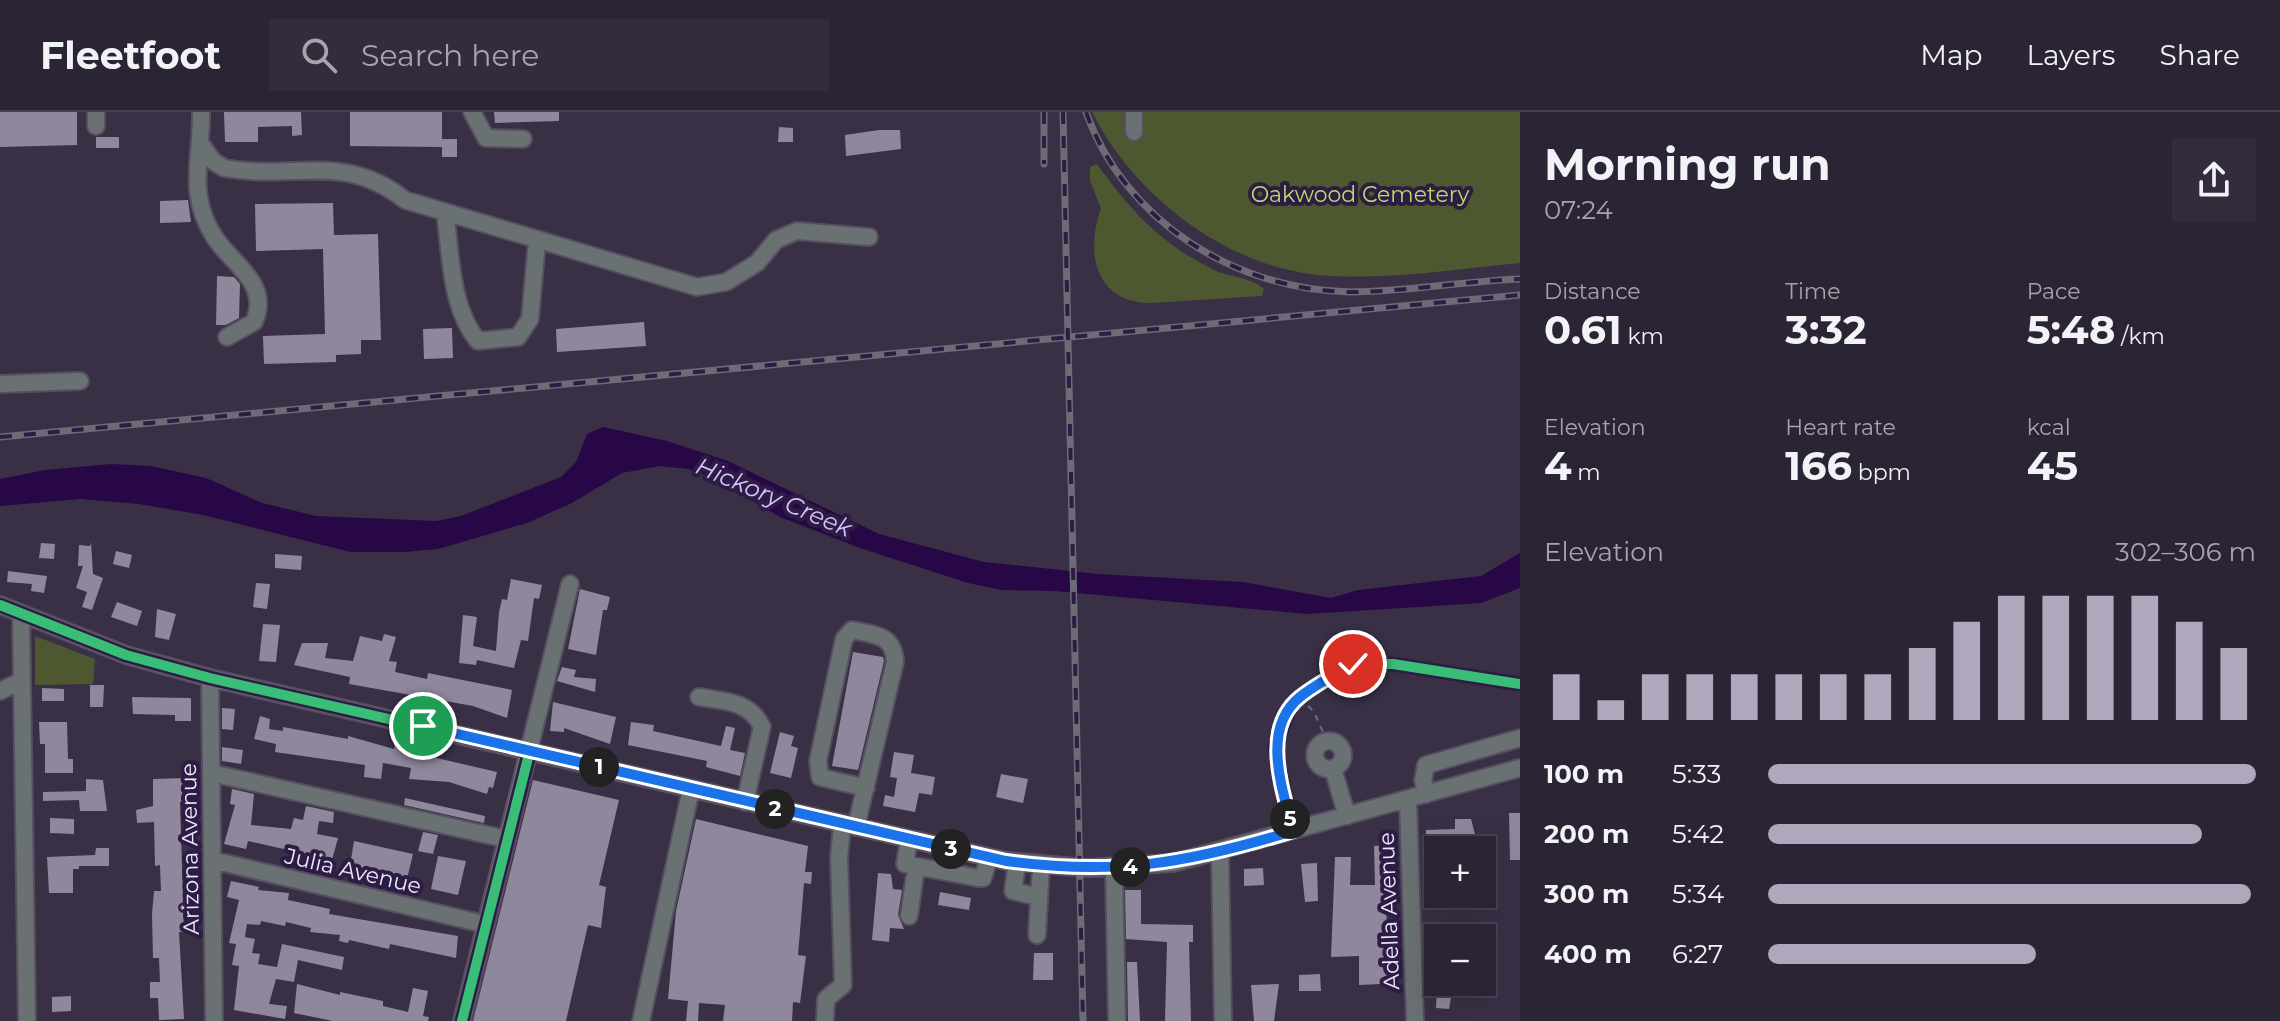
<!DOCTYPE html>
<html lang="en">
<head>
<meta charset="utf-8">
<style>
  body { margin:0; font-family:Montserrat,sans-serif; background:#332c3c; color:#f1f3f6; height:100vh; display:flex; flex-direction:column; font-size:30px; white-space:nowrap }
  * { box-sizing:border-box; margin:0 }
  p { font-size:26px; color:#a6a4ac }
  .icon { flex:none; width:44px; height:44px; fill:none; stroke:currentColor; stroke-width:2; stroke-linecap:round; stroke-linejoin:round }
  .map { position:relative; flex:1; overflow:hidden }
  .side { display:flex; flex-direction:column; background:#2b2434; width:760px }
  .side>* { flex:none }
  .fabs { position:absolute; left:1424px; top:724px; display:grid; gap:16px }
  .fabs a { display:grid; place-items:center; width:72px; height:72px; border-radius:0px; background:#2b2434; box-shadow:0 8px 32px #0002,0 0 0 2px #47414f; font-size:40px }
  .pin { position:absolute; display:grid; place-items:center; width:68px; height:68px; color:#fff; margin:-34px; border:4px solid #fff; border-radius:50%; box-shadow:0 2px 8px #0007 }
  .km { position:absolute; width:40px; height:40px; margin:-20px; border-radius:50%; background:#222; color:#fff; font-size:22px; line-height:40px; text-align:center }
  .round { display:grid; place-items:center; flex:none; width:84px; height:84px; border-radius:0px; background:#332c3c }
  .overview { display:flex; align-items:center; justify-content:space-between; height:136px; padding:0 24px }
  h1 { font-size:44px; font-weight:700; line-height:60px }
  .metrics { display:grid; grid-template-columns:repeat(3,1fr); gap:12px; height:136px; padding:8px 24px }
  .metrics div { display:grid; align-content:center }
  .metrics b { font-size:40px; font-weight:700 }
  .metrics small { font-size:22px; font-weight:400 }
  .metrics p { font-size:22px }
  .chart { height:224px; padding:16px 24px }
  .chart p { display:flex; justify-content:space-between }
  .chart svg { width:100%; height:144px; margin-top:8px; stroke:#afa7bc; stroke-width:6 }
  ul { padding:0 24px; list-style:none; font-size:26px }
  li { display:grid; grid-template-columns:128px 96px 1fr; align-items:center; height:60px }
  li i { height:20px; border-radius:10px; background:#afa7bc }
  header { display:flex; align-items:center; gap:48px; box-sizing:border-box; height:112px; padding:0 40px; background:#2b2434; border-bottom:2px solid #47414f }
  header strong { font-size:38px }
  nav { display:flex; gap:44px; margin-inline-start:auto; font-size:28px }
  .search { width:560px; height:72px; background:#332c3c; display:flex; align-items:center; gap:20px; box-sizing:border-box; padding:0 28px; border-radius:0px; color:#a6a4ac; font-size:30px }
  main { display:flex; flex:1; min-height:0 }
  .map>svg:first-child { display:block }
  .green { fill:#4e5830 }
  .water { fill:#270745 }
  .building { fill:#8f879b }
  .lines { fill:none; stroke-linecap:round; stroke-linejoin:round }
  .minor-casing { stroke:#574f61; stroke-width:20 }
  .path { stroke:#6d6c76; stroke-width:2; stroke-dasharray:6 6; stroke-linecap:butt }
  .minor { stroke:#6a7172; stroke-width:16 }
  .rail-casing { stroke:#6d6c76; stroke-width:7 }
  .rail { stroke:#2d1c44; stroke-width:4; stroke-dasharray:12; stroke-linecap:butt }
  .cycleway-casing { stroke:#2d1c44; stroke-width:15 }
  .cycleway { stroke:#3abd76; stroke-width:10 }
  .route-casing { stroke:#fff; stroke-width:16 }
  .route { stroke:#1a73e8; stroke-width:10 }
  .labels { text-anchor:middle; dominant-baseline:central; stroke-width:8; stroke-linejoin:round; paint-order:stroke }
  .park-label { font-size:22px; fill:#bdd969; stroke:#2d1c44 }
  .street-label { font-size:22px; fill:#efe7fc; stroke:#2d1c44 }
  .water-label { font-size:24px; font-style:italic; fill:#d8c3ff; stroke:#2d1c44 }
</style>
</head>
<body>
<header>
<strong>Fleetfoot</strong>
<div class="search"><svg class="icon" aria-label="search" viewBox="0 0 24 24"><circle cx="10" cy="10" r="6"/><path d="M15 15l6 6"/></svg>Search here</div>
<nav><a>Map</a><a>Layers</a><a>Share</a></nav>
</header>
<main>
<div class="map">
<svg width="1520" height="909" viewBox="0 0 1520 909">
  <rect width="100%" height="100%" fill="#393046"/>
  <path class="green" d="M1092 0H1520V151C1458 157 1395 167 1332 164 1232 160 1136 87 1092 0Z
    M1097 52C1131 99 1159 130 1212 157 1228 166 1250 164 1264 177L1262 184 1151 191C1095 191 1085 141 1101 96L1090 69V55Z
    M35 524 95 547 93 572 35 573Z"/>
  <path class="water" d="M603 315 667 329 728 349 879 422 984 450 1098 462 1243 470 1331 486 1358 478 1481 464 1520 441V476L1481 491 1307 502 1055 479 1001 478 968 471 860 436 780 405 711 365 689 357 660 354 622 361 572 391 527 411 438 437 405 440H350L203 403 139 392 80 387 0 394V367L45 358 111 352 151 354 206 366 262 391 316 404 436 409 461 404 561 365 576 350 587 322Z"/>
  <path class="building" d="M0 0H77V33L0 35Z
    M224 0H301L302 23 292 24V14L258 15V30H225Z
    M350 0H442V27H457V45H442V35L350 34Z
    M494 0H559V9L495 11Z
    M779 15 793 16V30H778Z
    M879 18H900L901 37 846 44 845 23Z
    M96 25H119V36H96Z
    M188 88 191 110 160 111V89Z
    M333 91 334 123 378 122 381 228H361V242L336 243V250L264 252 263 224 325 222 323 137 256 139 255 92Z
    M217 164 234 165 240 172 239 206 226 213H216Z
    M644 210 646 234 557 240 556 217Z
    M452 216 453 246 424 247 423 217Z
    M91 430 93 462 103 466 92 498 82 495 87 480 76 476 83 454H78L79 433 90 434Z
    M41 431 55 432 54 447 39 446Z
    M116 439 132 443 129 456 113 452Z
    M275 442 302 444 301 458 275 456Z
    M8 459 47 464 44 481 31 479 32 472 7 470Z
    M511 467 542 473 539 487 534 486 528 529 521 528 514 556 477 548 476 553 459 551 463 503 477 505 473 534 496 539 499 500 502 487 507 488Z
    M256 471 270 472 267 497 253 495Z
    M580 477 610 485 607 498H603L596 543 568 537Z
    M117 490 142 499 137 514 111 505Z
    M157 497 176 502 169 528 155 525Z
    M263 512 280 513 276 550 259 549Z
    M384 522 396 525 389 549 397 550 395 560 427 567 428 561 512 578 507 606 473 594 349 572 350 565 294 553 302 531H328L325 546 353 549 360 524 382 529Z
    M853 540 883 545 884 549 858 658 832 654Z
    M562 555 576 558 574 565 596 567 595 580 557 569Z
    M90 573H104L103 595H90Z
    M42 576 64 577V589H42Z
    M132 585 191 586V609H175V603L133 602Z
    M553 590 616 605 610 632 564 616V620L550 619Z
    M222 596 235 597 233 618 222 617Z
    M260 604 270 607 269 617 283 619V615L348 627V624L394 637 395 633 429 640 428 644 497 660 493 676 489 675 487 682 449 670 409 667 411 656 383 651 381 667 364 665 365 653 275 640 276 632 254 627Z
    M39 610H67L68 647H73V661H45V632H40Z
    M631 610 654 613 653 619 721 634 726 614 735 616 730 638 745 641 740 664 706 655 707 649 628 633Z
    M780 620 794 624 791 634 798 636 791 666 770 661Z
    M222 635 243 638 241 652 222 649Z
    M894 640 914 643 911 661 935 665 932 683 919 681 915 700 883 694 885 683 894 685 897 666 890 665Z
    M1001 662 1028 667 1023 691 996 685Z
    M185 666V690H180L184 820H179L184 907 159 908 158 886H150V870H160L159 846H153L152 802 154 779H161L160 753 155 754 154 710 137 711 136 698 153 694V667Z
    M86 667 103 668 107 699H80L79 688 43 689V680L86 679Z
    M533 668 619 688 599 773 606 775 601 816 588 813 566 909H473Z
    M232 677 254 682 251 713 291 717 294 706 303 708 306 694 334 700 333 711 319 709 317 722 338 726 332 748 248 729 246 737 224 732 235 693 230 692Z
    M405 686 485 704 484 711 404 693Z
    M1509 701H1520V748H1510Z
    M50 706 74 707V722L50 721Z
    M696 707 808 734 805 760H812L811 772 804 771 798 843 806 844 800 891 793 890 792 909H723L725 893 699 891 698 909H686L688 889 668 887 676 799Z
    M1455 707H1471L1476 726 1441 727V738L1426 741V718L1455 717Z
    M423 720 438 723 433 742 418 739Z
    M354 729 413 742 407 767 392 763V760L350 754Z
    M1394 733 1396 795 1386 796 1390 867H1381V872L1359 873V844L1331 845 1335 745H1351L1350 773H1375L1374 734Z
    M96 736H109V754H79V757H73V781H49L47 745 95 743Z
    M438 744 466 749 458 783 431 777Z
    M1317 751 1318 789 1305 790 1301 752Z
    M1263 756 1264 773 1244 774V757Z
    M878 761 891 762 893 777 902 778 898 803 904 817 890 816 889 830 872 828Z
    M231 769 259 775 258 778 289 781 288 788 330 797 329 802 458 824 456 846 390 832 389 837 349 828 348 831 339 829 340 823 310 820 311 816 286 810 285 814 261 809 260 813 247 812 245 825 255 827 252 841 260 842 258 852 277 855 282 832 344 845 342 858 298 848 294 870 276 867 269 892 287 894 285 907 234 898 239 854 232 853 236 832 229 831 239 788 227 785Z
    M1125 778H1141V812L1193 813V830H1189L1191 909H1165L1167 830 1126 827Z
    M940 780 971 786 969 798 938 793Z
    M1450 813V826H1432L1431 814Z
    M1034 841H1053V868H1033Z
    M1127 850H1137L1140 909H1128Z
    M1320 862 1321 879H1299V863Z
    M297 872 340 883V880L383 889V894L408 900 413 876 428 879 423 904 429 905 428 909H333L294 901Z
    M1279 872 1274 909H1254L1251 873Z
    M1437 874 1453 875 1449 897 1436 896Z
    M71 884V899L52 900V885Z"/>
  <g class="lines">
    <defs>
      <path id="minor" d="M201 0C202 47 186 82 215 126 233 153 271 172 254 210L227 225
        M472 0 486 26 523 27
        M1134 0V20
        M96 14V0
        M201 32 213 49 224 56C293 69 343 39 405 88L697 175 726 170 757 151 776 128 797 119 869 125
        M445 101C451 142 450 195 478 229L518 225 530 207 537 129
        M0 272 80 269
        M0 493 126 543 210 566 1006 749 1087 756 1173 751 1520 656
        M21 502 27 909
        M210 566 214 909
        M0 579 19 570
        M699 585C724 589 750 589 762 615L745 690
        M1315 643a14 14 0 1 1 28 0a14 14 0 1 1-28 0Z
        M1333 657 1347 704
        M211 661 506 727
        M1427 682 1423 668 1426 653 1520 626
        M1408 688 1415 909
        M856 715 895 550C894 523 876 523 852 518L844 527 818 649 820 665 866 676
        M909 727 905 752 978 766H983L989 745
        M1220 740 1223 909
        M212 748 484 812
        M1017 751 1013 779 1039 785
        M1114 756 1117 909
        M909 804 916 755
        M1037 823 1041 754
        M462 909 570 472
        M641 909 691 677
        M825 909 826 887 843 873 839 746 842 712"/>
    </defs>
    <use href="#minor" class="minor-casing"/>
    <path class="path" d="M1300 585 1314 600 1327 629"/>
    <use href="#minor" class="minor"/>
    <defs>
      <path id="rail" d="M1044 0V52
        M1063 0 1083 909
        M1086 0C1125 110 1236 178 1350 180 1406 180 1464 169 1520 167
        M0 325 1520 183"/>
    </defs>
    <use href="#rail" class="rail-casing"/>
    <use href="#rail" class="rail"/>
    <defs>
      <path id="cycleway" d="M0 493 126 543 210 566 1006 749C1113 764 1192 750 1293 719L1275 635 1291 594 1300 585 1353 552H1393L1520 572
        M462 909 530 638"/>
    </defs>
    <use href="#cycleway" class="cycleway-casing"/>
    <use href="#cycleway" class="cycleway"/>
  </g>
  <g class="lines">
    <defs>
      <path id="route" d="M423 614 1006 749C1115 764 1189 751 1293 719 1283 678 1260 617 1300 585 1316 572 1336 562 1353 552"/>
    </defs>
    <use href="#route" class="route-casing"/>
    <use href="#route" class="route"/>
  </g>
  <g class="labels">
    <g class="park-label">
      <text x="1360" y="82">Oakwood Cemetery</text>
    </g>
    <g class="street-label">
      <text transform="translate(190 737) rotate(-91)">Arizona Avenue</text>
      <text transform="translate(353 759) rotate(13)">Julia Avenue</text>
      <text transform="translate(1389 799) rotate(-92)">Adella Avenue</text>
    </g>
    <g class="water-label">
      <text transform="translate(774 385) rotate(23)">Hickory Creek</text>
    </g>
  </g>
</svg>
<div class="fabs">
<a>+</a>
<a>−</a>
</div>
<div class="pin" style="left:423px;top:614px;background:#1e9e55"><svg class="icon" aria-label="arrive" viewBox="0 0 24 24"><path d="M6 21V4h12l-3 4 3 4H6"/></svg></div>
<div class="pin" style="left:1353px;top:552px;background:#d93025"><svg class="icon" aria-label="check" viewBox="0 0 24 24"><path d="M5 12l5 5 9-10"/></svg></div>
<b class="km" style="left:599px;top:655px">1</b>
<b class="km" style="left:775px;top:697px">2</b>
<b class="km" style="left:951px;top:737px">3</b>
<b class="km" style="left:1130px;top:755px">4</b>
<b class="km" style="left:1290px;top:707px">5</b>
</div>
<section class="side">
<div class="overview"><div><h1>Morning run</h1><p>07:24</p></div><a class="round"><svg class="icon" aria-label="share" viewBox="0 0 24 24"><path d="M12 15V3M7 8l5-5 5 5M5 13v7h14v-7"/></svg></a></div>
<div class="metrics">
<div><p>Distance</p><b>0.61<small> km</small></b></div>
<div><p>Time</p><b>3:32</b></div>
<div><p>Pace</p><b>5:48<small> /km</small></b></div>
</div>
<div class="metrics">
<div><p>Elevation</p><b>4<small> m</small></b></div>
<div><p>Heart rate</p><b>166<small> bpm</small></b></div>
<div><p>kcal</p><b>45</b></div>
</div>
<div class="chart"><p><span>Elevation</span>302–306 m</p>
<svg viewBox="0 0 160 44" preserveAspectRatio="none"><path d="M5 44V30M15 44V38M25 44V30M35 44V30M45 44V30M55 44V30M65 44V30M75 44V30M85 44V22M95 44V14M105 44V6M115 44V6M125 44V6M135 44V6M145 44V14M155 44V22"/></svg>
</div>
<ul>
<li><b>100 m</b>5:33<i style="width:100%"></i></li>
<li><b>200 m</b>5:42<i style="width:89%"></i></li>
<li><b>300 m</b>5:34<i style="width:99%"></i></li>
<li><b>400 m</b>6:27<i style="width:55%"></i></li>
</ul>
</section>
</main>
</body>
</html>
